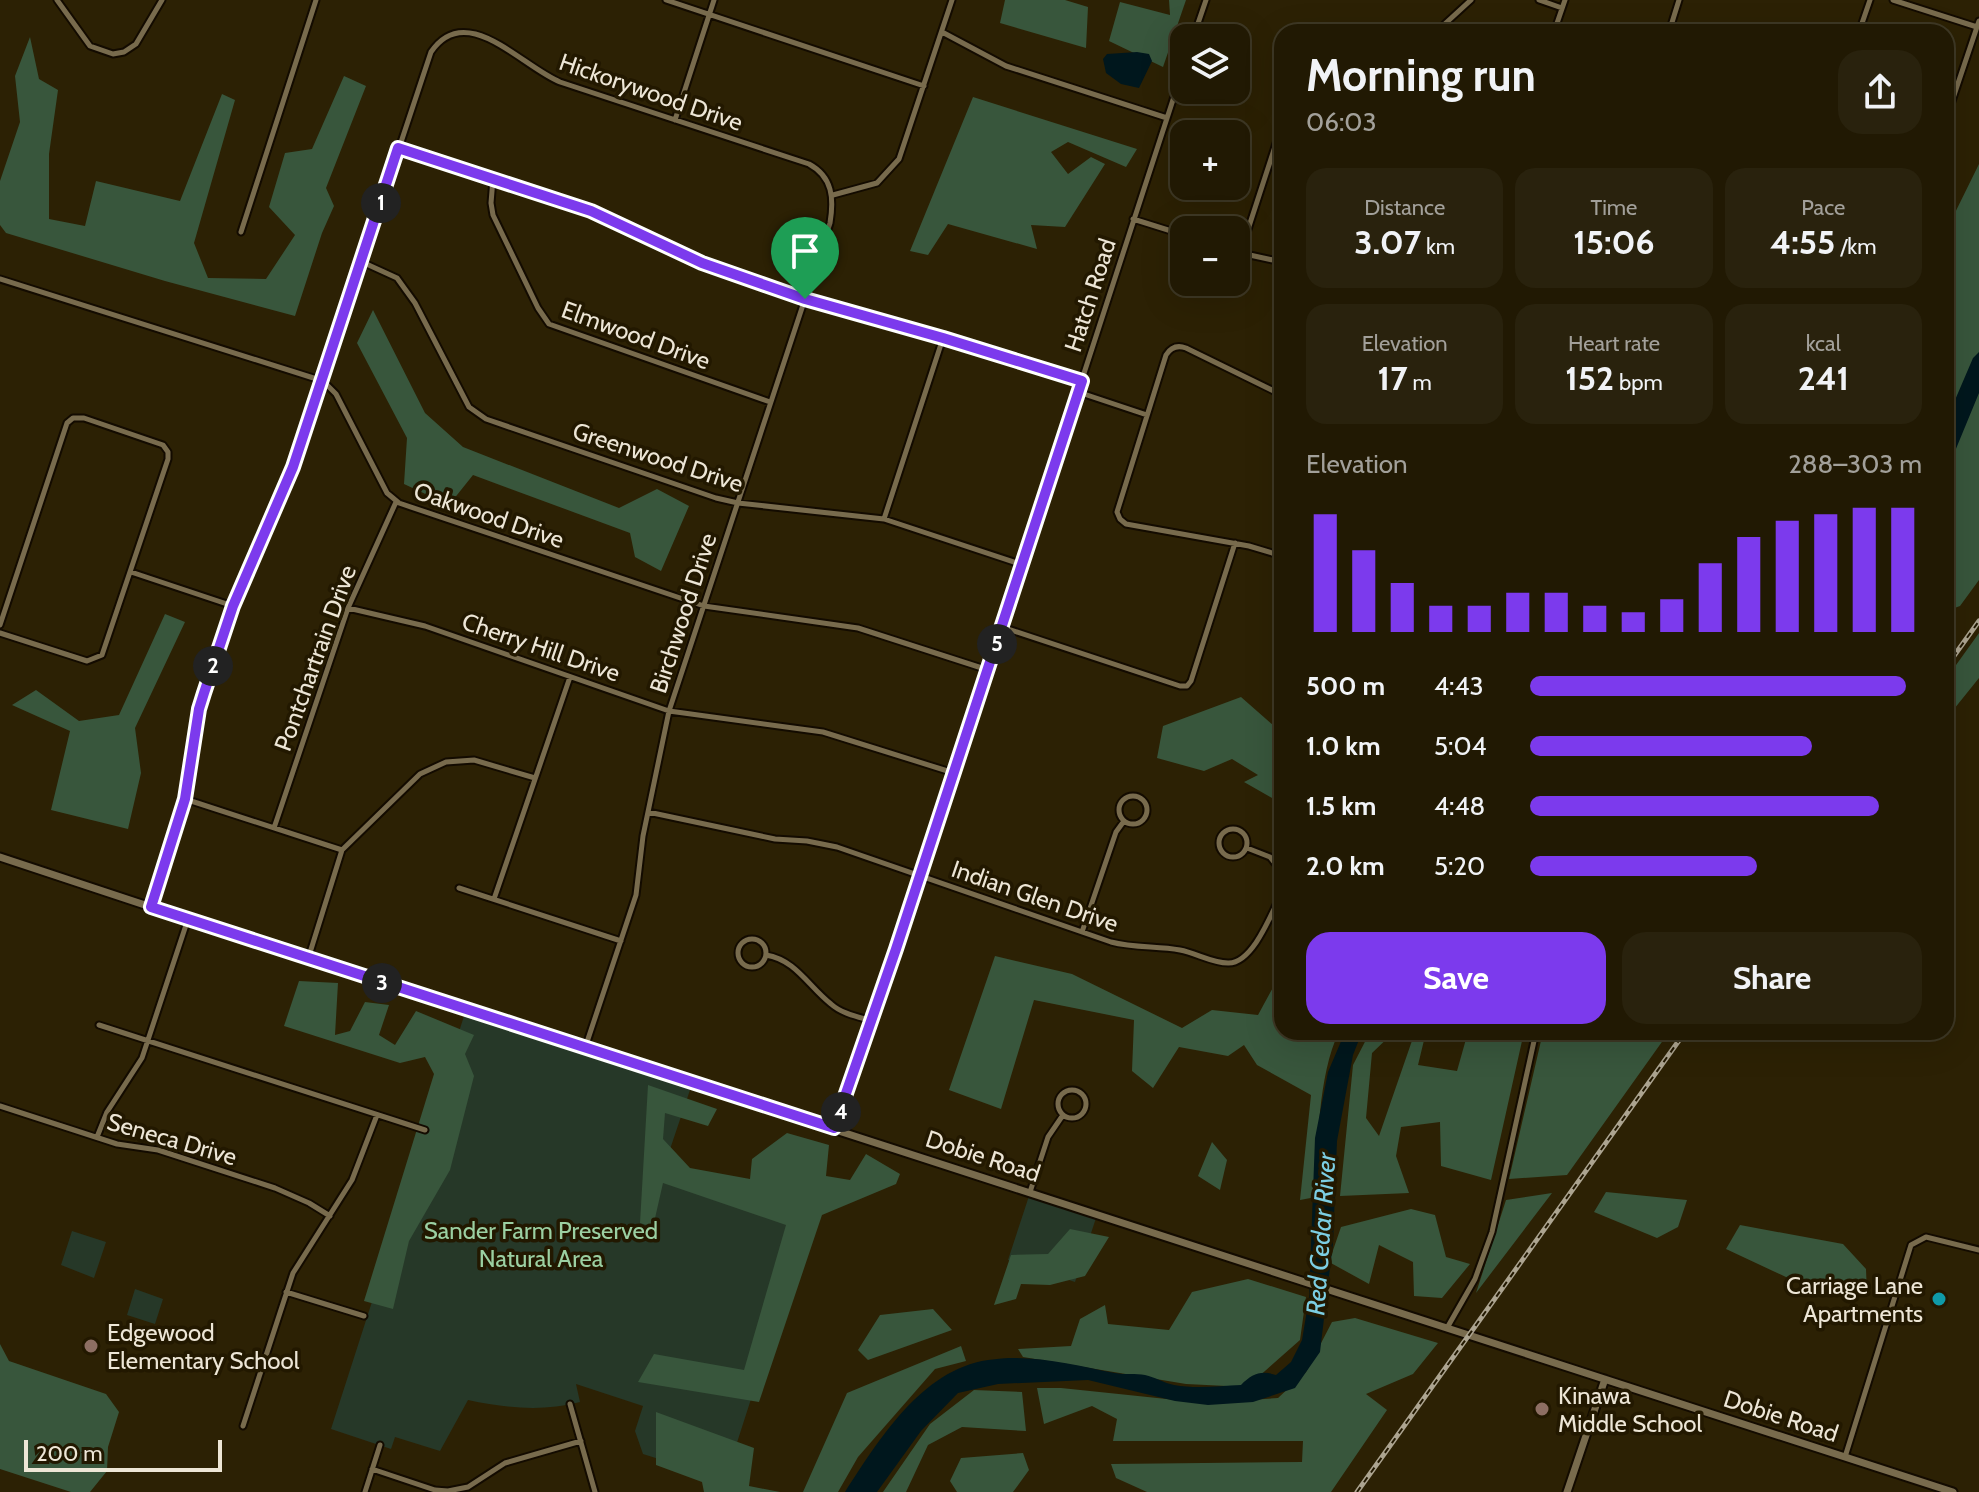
<!DOCTYPE html>
<html lang="en">
<head>
<meta charset="utf-8">
<style>
  body { margin:0; font-family:Cabin,sans-serif; background:#29220d; color:#f1f3f6; height:100vh; display:flex; flex-direction:column; font-size:30px; white-space:nowrap }
  * { box-sizing:border-box; margin:0 }
  p { font-size:26px; color:#a2a09a }
  .icon { flex:none; width:44px; height:44px; fill:none; stroke:currentColor; stroke-width:2; stroke-linecap:round; stroke-linejoin:round }
  .map { position:relative; flex:1; overflow:hidden }
  .drawer { position:absolute; left:1274px; top:24px; width:680px; height:1016px; display:flex; flex-direction:column; background:#211903; border-radius:24px; box-shadow:0 8px 32px #0002,0 0 0 2px #3e3825 }
  .drawer>* { flex:none }
  .controls { position:absolute; left:1170px; top:24px; display:grid; gap:16px }
  .controls a { display:grid; place-items:center; width:80px; height:80px; border-radius:16px; background:#211903; box-shadow:0 8px 32px #0002,0 0 0 2px #3e3825; font-size:40px }
  .scale { position:absolute; left:24px; bottom:20px; width:198px; box-sizing:border-box; padding-left:8px; border:4px solid #ede6d6; border-top:0; font-size:22px; line-height:28px; white-space:nowrap; color:#ede6d6; -webkit-text-stroke:6px #221800; paint-order:stroke }
  .pin { position:absolute; display:grid; place-items:center; width:68px; height:68px; color:#fff; margin:-82px -34px; border-radius:50% 50% 50% 0; rotate:-45deg; box-shadow:0 0 8px #0007 }
  .pin .icon { rotate:45deg }
  .km { position:absolute; width:40px; height:40px; margin:-20px; border-radius:50%; background:#222; color:#fff; font-size:22px; line-height:40px; text-align:center }
  .round { display:grid; place-items:center; flex:none; width:84px; height:84px; border-radius:24px; background:#29220d }
  .head { display:flex; align-items:center; justify-content:space-between; height:136px; padding:0 32px }
  h1 { font-size:44px; font-weight:700; line-height:60px }
  .figures { display:grid; grid-template-columns:repeat(3,1fr); gap:12px; height:136px; padding:8px 32px }
  .figures div { display:grid; align-content:center; border-radius:20px; background:#29220d; text-align:center }
  .figures b { font-size:34px; font-weight:700 }
  .figures small { font-size:22px; font-weight:400 }
  .figures p { font-size:22px }
  .chart { height:224px; padding:16px 32px }
  .chart p { display:flex; justify-content:space-between }
  .chart svg { width:100%; height:144px; margin-top:8px; stroke:#7c3aed; stroke-width:6 }
  .action { display:flex; gap:16px; margin-top:auto; padding:16px 32px }
  .action a { flex:1; height:92px; border-radius:24px; background:#7c3aed; color:#fff; font-size:32px; font-weight:700; line-height:92px; text-align:center }
  .action a+a { background:#29220d; color:#f1f3f6 }
  ul { padding:0 32px; list-style:none; font-size:26px }
  li { display:grid; grid-template-columns:128px 96px 1fr; align-items:center; height:60px }
  li i { height:20px; border-radius:10px; background:#7c3aed }
  .map>svg:first-child { display:block }
  .green { fill:#263828 }
  .forest { fill:#38563c }
  .water { fill:#00171d }
  .lines { fill:none; stroke-linecap:round; stroke-linejoin:round }
  .street-casing { stroke:#130b00; stroke-width:9 }
  .secondary-casing { stroke:#130b00; stroke-width:11 }
  .street { stroke:#786b4d; stroke-width:5 }
  .secondary { stroke:#786b4d; stroke-width:7 }
  .rail-casing { stroke:#aca490; stroke-width:5 }
  .rail { stroke:#221800; stroke-width:2; stroke-dasharray:6; stroke-linecap:butt }
  .route-casing { stroke:#fff; stroke-width:16 }
  .route { stroke:#7c3aed; stroke-width:10 }
  .culture-dot { fill:#0f9aa8; stroke:#221800; stroke-width:3 }
  .education-dot { fill:#8d6e63; stroke:#221800; stroke-width:3 }
  .labels { text-anchor:middle; dominant-baseline:central; stroke-width:7; stroke-linejoin:round; paint-order:stroke }
  .street-label { font-size:24px; fill:#ede6d6; stroke:#221800 }
  .park-label { font-size:24px; fill:#9bd0a2; stroke:#221800 }
  .poi-label { font-size:24px; fill:#ede6d6; stroke:#221800; text-anchor:start }
  .water-label { font-size:26px; font-style:italic; fill:#7ccee3; stroke:#221800 }
</style>
</head>
<body>
<div class="map">
<svg width="1979" height="1492" viewBox="0 0 1979 1492">
  <rect width="100%" height="100%" fill="#2c2104"/>
  <path class="green" d="M465 1013 691 1087 664 1167 810 1215 725 1480 643 1454 635 1431 643 1406 576 1384 580 1402C542 1412 506 1408 468 1400L440 1451 395 1437 391 1449 331 1429Z
    M1029 1196 1096 1218 1075 1282 1008 1260Z
    M72 1231 106 1242 94 1278 61 1265Z
    M135 1289 163 1299 155 1324 127 1315Z"/>
  <path class="forest" d="M1005 0H1065L1088 7 1086 48 1000 23Z
    M1169 0H1186L1163 67 1109 41 1120 2 1170 15Z
    M30 37 39 79 58 90 49 154V219L85 226 96 181 180 201 222 94 235 100 194 243 208 278 266 279 295 235 269 207 285 153 312 149 344 76 366 86 326 188 334 206 322 233 295 316 165 281 6 233 0 225V181L20 122 15 76Z
    M973 97 1137 149 1126 167 1068 142 1051 152 1068 174 1091 157 1105 164 1065 227 1031 225 1037 249 948 224 928 255 910 251Z
    M1979 164V580L1960 606 1946 611V231Z
    M373 310 425 413 463 447 619 508 657 489 689 506 661 571 635 557 630 533 473 475 449 505 404 484 407 438 357 343Z
    M165 614 185 622 135 728 141 773 128 829 51 810 70 731 12 705 36 690 79 721 119 715Z
    M1979 633V678L1946 719V679Z
    M1241 697 1273 725 1282 712V785L1272 798 1244 782 1258 775 1232 759 1204 771 1157 758 1163 726Z
    M995 956 1072 974 1182 1028 1212 1010 1258 1015 1282 971V1032H1339C1318 1074 1317 1150 1316 1197L1300 1200 1311 1095 1257 1065 1244 1045 1228 1056 1179 1047 1153 1088 1132 1071 1134 1020 1034 1000 1001 1109 949 1090Z
    M299 981 338 983 335 1035 350 1031 365 1002 389 1005 379 1035 395 1045 416 1011 474 1035 465 1054 474 1076 450 1170 409 1241 393 1309 364 1301 434 1074 425 1057 400 1063 284 1026Z
    M1370 1032H1394L1372 1053 1366 1118 1379 1136 1415 1032H1426L1418 1065 1457 1071 1468 1032H1524L1491 1180 1441 1166 1440 1122 1401 1127 1396 1156 1409 1193 1340 1196 1353 1065Z
    M1543 1032H1669L1567 1175 1509 1179Z
    M648 1085 717 1109 708 1126 665 1113 663 1139 690 1168 750 1179 752 1159 787 1133 829 1145 826 1176 850 1180 866 1154 900 1174 896 1184 822 1215 759 1402 638 1382 654 1354 744 1370 786 1225 663 1183 653 1227 640 1223Z
    M1212 1142 1227 1160 1220 1190 1198 1176Z
    M1606 1192 1687 1200 1678 1227 1657 1238 1594 1212Z
    M1552 1193 1476 1293 1506 1200Z
    M1411 1209 1435 1215 1446 1257 1470 1264 1442 1298 1414 1296 1413 1262 1379 1245 1369 1284 1329 1262 1341 1227Z
    M1740 1225 1843 1244 1866 1269 1867 1294 1805 1286 1726 1249Z
    M1070 1229 1109 1237 1085 1276 1050 1285 1021 1284 1016 1299 994 1305 1011 1255 1048 1254Z
    M1248 1279 1306 1297 1300 1340 1247 1387 1186 1384 1023 1357 1018 1349 1071 1346 1080 1319 1105 1305 1108 1324 1169 1330 1192 1292Z
    M933 1309 952 1330 868 1360 858 1350 880 1315Z
    M1355 1318 1438 1343 1413 1374 1366 1394 1387 1410 1331 1492H1147L1116 1478 1111 1464 1302 1462 1303 1441H1113L1117 1419 1092 1406 1044 1424 1037 1388H1061L1205 1403 1278 1398 1306 1372 1332 1322Z
    M0 1344 9 1361 106 1394 119 1412 108 1447 107 1471 90 1492H71L0 1469Z
    M961 1346 966 1361 935 1369 858 1457 838 1492H803L847 1393Z
    M974 1390 1022 1392 1026 1431 962 1427 928 1445 906 1492H883L930 1424Z
    M656 1412 754 1448 749 1486 780 1492H704L702 1482 656 1465Z
    M1023 1453 1029 1470 1013 1492H957L950 1481 961 1458Z"/>
  <path class="water" d="M1137 52 1149 54 1152 61 1139 88 1121 84 1106 73 1103 59 1107 54Z
    M1979 352V393L1946 473V421L1973 358Z
    M1345 1032H1362L1353 1055 1337 1141 1333 1243 1320 1352 1295 1388 1253 1402 1208 1405 1175 1401 1088 1380 998 1384 958 1393 921 1431 877 1492H845C879 1440 921 1370 988 1360 1031 1353 1074 1365 1115 1373 1125 1375 1136 1373 1145 1375 1155 1377 1164 1383 1174 1385 1196 1389 1219 1386 1241 1385 1252 1374 1261 1370 1276 1375L1291 1362 1302 1340 1309 1298 1315 1138 1328 1072Z"/>
  <g class="lines">
    <defs>
      <path id="street" d="M57 0 90 46 113 54 124 52 136 44 162 0
        M666 0 924 86
        M1539 0 1562 8
        M1893 0 1977 27
        M942 32 1006 66 1167 118
        M1436 32 1471 0
        M1554 32 1565 0
        M1669 32 1679 0
        M1859 32 1870 0
        M1193 38 1206 0
        M1282 80 1279 90 1282 98
        M1946 119 1979 21
        M675 120 714 0
        M399 148 591 211 702 263 805 299 943 338 1082 381
        M493 179 491 203 493 215 538 308 549 324 770 402
        M833 195 877 183 899 159 952 0
        M1133 219 1184 235
        M241 232 316 0
        M1236 252 1282 262
        M1240 254 1282 125
        M362 262 397 278 415 303 469 407 486 419 716 498 738 503 884 519 1023 565
        M0 279 323 381 336 394 387 493 399 503 704 606 858 628 988 670
        M1078 392 1147 415
        M1282 395 1186 348C1178 345 1171 347 1166 355L1117 512 1120 519 1126 524 1249 546 1282 556
        M884 519 943 338
        M131 572 233 606
        M348 608 425 626 669 711 823 732 954 773
        M0 625 67 423 73 418H84L163 445 168 452V459L102 655 87 661 0 633
        M1002 627 1180 686H1187L1191 681 1235 543
        M1119 810a14 14 0 1 1 28 0a14 14 0 1 1-28 0Z
        M185 799 342 850
        M648 812 775 839 807 841 837 847 1111 942C1134 948 1157 946 1180 950 1196 953 1212 963 1228 963 1253 964 1272 912 1282 892
        M274 828 348 608 396 502
        M1219 843a14 14 0 1 1 28 0a14 14 0 1 1-28 0Z
        M1247 848 1270 857 1282 872
        M459 888 621 941
        M494 899 570 677
        M151 907 185 799 199 709 204 693 233 606 293 467 431 52C466 0 521 66 560 82L809 164C833 177 834 199 830 223L669 711 643 836 636 895 585 1048
        M1082 932 1116 832 1124 821
        M738 953a14 14 0 1 1 28 0a14 14 0 1 1-28 0Z
        M766 955C796 960 808 986 831 1004 842 1014 859 1017 872 1021
        M308 959 342 850 420 774 446 762 474 760 535 778
        M99 1025 425 1130
        M1058 1104a14 14 0 1 1 28 0a14 14 0 1 1-28 0Z
        M0 1106 117 1144 158 1150 275 1188 309 1203 330 1216
        M834 1128 920 877 1184 66
        M97 1137 107 1112 142 1058 188 919
        M1030 1192 1048 1137 1063 1115
        M286 1292 364 1316
        M1447 1328 1475 1279 1492 1232 1536 1032
        M570 1404 595 1492
        M243 1426 293 1273 352 1180 377 1115
        M1845 1457 1911 1245 1926 1237 1979 1250
        M372 1469 435 1490 448 1491 468 1487 505 1463 581 1441
        M365 1492 380 1445"/>
      <path id="secondary" d="M0 857 308 959 1953 1492
        M1567 1492 1605 1379"/>
    </defs>
    <use href="#street" class="street-casing"/>
    <use href="#secondary" class="secondary-casing"/>
    <use href="#street" class="street"/>
    <use href="#secondary" class="secondary"/>
    <defs>
      <path id="rail" d="M1946 667 1979 621
        M1357 1492 1685 1032"/>
    </defs>
    <use href="#rail" class="rail-casing"/>
    <use href="#rail" class="rail"/>
  </g>
  <g class="lines">
    <defs>
      <path id="route" d="M398 148 591 211 702 263 805 299 943 338 1082 381 896 949 834 1128 151 907 185 799 199 709 204 693 233 606 293 467Z"/>
    </defs>
    <use href="#route" class="route-casing"/>
    <use href="#route" class="route"/>
  </g>
  <circle class="culture-dot" cx="1939" cy="1299" r="8"/>
  <g class="education-dot">
    <circle cx="91" cy="1346" r="8"/>
    <circle cx="1542" cy="1409" r="8"/>
  </g>
  <g class="labels">
    <g class="street-label">
      <text transform="translate(651 92) rotate(19)">Hickorywood Drive</text>
      <text transform="translate(1090 295) rotate(-72)">Hatch Road</text>
      <text transform="translate(636 335) rotate(20)">Elmwood Drive</text>
      <text transform="translate(658 457) rotate(18)">Greenwood Drive</text>
      <text transform="translate(489 515) rotate(19)">Oakwood Drive</text>
      <text transform="translate(683 613) rotate(-72)">Birchwood Drive</text>
      <text transform="translate(541 647) rotate(19)">Cherry Hill Drive</text>
      <text transform="translate(315 658) rotate(-70)">Pontchartrain Drive</text>
      <text transform="translate(1035 896) rotate(19)">Indian Glen Drive</text>
      <text transform="translate(172 1139) rotate(16)">Seneca Drive</text>
      <text transform="translate(983 1156) rotate(18)">Dobie Road</text>
      <text transform="translate(1781 1416) rotate(18)">Dobie Road</text>
    </g>
    <g class="park-label">
      <text x="541" y="1230">Sander Farm Preserved<tspan x="541" dy="28">Natural Area</tspan></text>
    </g>
    <g class="poi-label">
      <text x="1923" y="1285" text-anchor="end">Carriage Lane<tspan x="1923" dy="28">Apartments</tspan></text>
      <text x="107" y="1332">Edgewood<tspan x="107" dy="28">Elementary School</tspan></text>
      <text x="1558" y="1395">Kinawa<tspan x="1558" dy="28">Middle School</tspan></text>
    </g>
    <g class="water-label">
      <text transform="translate(1321 1234) rotate(-86)">Red Cedar River</text>
    </g>
  </g>
</svg>
<div class="controls">
<a><svg class="icon" aria-label="layers" viewBox="0 0 24 24"><path d="M12 4l9 5-9 5-9-5zM3 14l9 5 9-5"/></svg></a>
<a>+</a>
<a>−</a>
</div>
<div class="scale">200 m</div>
<div class="pin" style="left:805px;top:299px;background:#1e9e55"><svg class="icon" aria-label="arrive" viewBox="0 0 24 24"><path d="M6 21V4h12l-3 4 3 4H6"/></svg></div>
<b class="km" style="left:381px;top:203px">1</b>
<b class="km" style="left:213px;top:666px">2</b>
<b class="km" style="left:382px;top:983px">3</b>
<b class="km" style="left:841px;top:1112px">4</b>
<b class="km" style="left:997px;top:644px">5</b>
<section class="drawer">
<div class="head"><div><h1>Morning run</h1><p>06:03</p></div><a class="round"><svg class="icon" aria-label="share" viewBox="0 0 24 24"><path d="M12 15V3M7 8l5-5 5 5M5 13v7h14v-7"/></svg></a></div>
<div class="figures">
<div><p>Distance</p><b>3.07<small> km</small></b></div>
<div><p>Time</p><b>15:06</b></div>
<div><p>Pace</p><b>4:55<small> /km</small></b></div>
</div>
<div class="figures">
<div><p>Elevation</p><b>17<small> m</small></b></div>
<div><p>Heart rate</p><b>152<small> bpm</small></b></div>
<div><p>kcal</p><b>241</b></div>
</div>
<div class="chart"><p><span>Elevation</span>288–303 m</p>
<svg viewBox="0 0 160 44" preserveAspectRatio="none"><path d="M5 44V8M15 44V19M25 44V29M35 44V36M45 44V36M55 44V32M65 44V32M75 44V36M85 44V38M95 44V34M105 44V23M115 44V15M125 44V10M135 44V8M145 44V6M155 44V6"/></svg>
</div>
<ul>
<li><b>500 m</b>4:43<i style="width:96%"></i></li>
<li><b>1.0 km</b>5:04<i style="width:72%"></i></li>
<li><b>1.5 km</b>4:48<i style="width:89%"></i></li>
<li><b>2.0 km</b>5:20<i style="width:58%"></i></li>
</ul>
<div class="action"><a>Save</a><a>Share</a></div>
</section>
</div>
</body>
</html>
